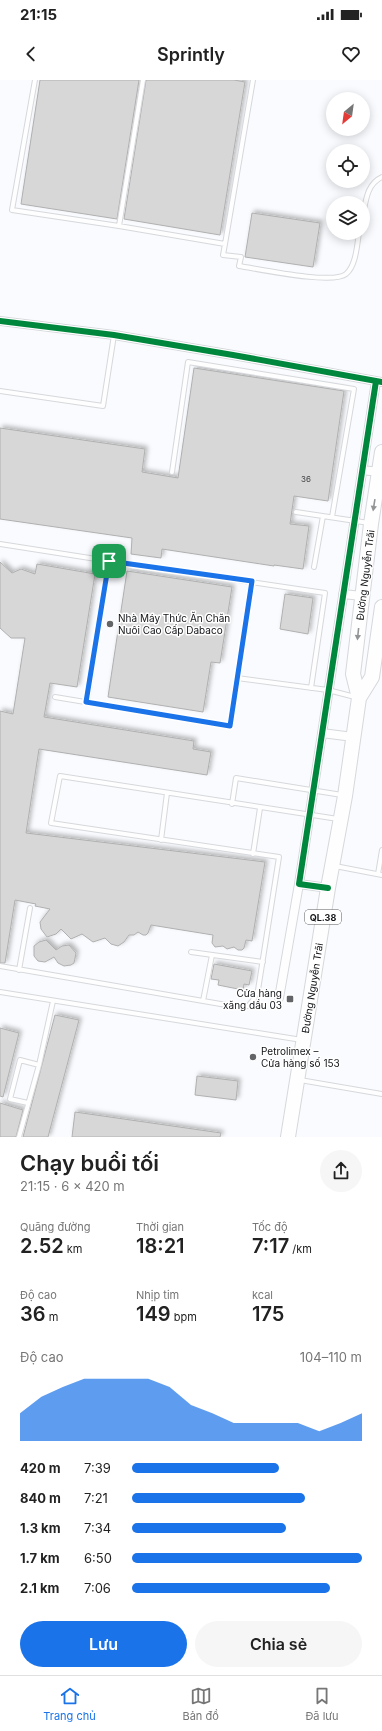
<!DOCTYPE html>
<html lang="vi">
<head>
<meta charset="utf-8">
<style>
  body { margin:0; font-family:Inter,sans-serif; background:#f6f6f6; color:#222; height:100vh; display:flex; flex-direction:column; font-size:15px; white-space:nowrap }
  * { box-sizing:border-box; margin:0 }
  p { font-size:13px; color:#767676 }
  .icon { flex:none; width:22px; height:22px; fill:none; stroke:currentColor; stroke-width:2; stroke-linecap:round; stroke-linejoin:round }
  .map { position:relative; height:1057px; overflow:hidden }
  .details { display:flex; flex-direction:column; background:#fff; flex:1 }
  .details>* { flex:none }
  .needle { width:26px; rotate:209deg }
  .fabs { position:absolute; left:326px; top:12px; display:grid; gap:8px }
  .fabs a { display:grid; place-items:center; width:44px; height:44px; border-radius:50%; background:#fff; box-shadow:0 2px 10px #0003; font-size:20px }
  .pin { position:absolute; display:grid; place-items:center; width:34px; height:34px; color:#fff; margin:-17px; border-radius:8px; box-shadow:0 2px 6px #0006 }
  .round { display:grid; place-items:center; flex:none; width:42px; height:42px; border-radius:21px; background:#f6f6f6 }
  .overview { display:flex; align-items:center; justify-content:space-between; height:68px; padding:0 20px }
  h1 { font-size:22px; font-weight:600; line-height:30px }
  .stats { display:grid; grid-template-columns:repeat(3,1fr); gap:6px; height:68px; padding:4px 20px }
  .stats div { display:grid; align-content:center }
  .stats b { font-size:20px; font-weight:600 }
  .stats small { font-size:11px; font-weight:400 }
  .stats p { font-size:11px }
  .chart { height:112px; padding:8px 20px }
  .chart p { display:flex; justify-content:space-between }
  .chart svg { width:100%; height:72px; margin-top:4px; fill:#1a73e8; opacity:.7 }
  .button { display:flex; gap:8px; margin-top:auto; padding:8px 20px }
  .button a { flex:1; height:46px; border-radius:24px; background:#1a73e8; color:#fff; font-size:16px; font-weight:600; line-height:46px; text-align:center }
  .button a+a { background:#f6f6f6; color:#222 }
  ul { padding:0 20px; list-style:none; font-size:13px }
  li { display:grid; grid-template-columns:64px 48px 1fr; align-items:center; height:30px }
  li i { height:10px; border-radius:5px; background:#1a73e8 }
  .status { display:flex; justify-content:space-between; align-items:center; height:28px; padding:0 20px; background:#fff; direction:ltr }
  .status svg { height:11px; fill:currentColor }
  header { display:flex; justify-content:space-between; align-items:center; height:52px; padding:0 20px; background:#fff; font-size:18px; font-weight:600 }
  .menu { display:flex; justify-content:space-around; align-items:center; height:56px; border-top:1px solid #e0e0e0; background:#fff; font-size:11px; color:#767676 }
  .menu a { display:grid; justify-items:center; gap:2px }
  .menu .selected { color:#1a73e8 }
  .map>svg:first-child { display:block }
  .building { fill:#d8d7d7; stroke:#b0b0b0; filter:url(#shadow) }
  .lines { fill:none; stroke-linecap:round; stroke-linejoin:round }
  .lane-casing { stroke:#d6d8db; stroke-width:6 }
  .street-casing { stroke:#d6d8db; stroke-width:10 }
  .highway-casing { stroke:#d6d8db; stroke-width:16 }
  .lane { stroke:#fefeff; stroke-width:4 }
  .street { stroke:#fefeff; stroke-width:8 }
  .highway { stroke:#fefeff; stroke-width:14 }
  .cycleway-casing { stroke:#fff; stroke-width:8 }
  .cycleway { stroke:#00873e; stroke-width:6 }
  .oneway { fill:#939496 }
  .route-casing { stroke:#fff; stroke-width:8 }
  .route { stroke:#1a73e8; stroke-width:5 }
  .poi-dot { fill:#626467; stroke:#fff; stroke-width:1.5 }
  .labels { text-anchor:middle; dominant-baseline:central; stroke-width:3; stroke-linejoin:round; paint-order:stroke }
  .number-label { font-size:8px; fill:#424346 }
  .shield { fill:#fff; stroke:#58595b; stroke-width:1 }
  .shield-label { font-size:9px; font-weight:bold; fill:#101215 }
  .street-label { font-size:10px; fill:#101215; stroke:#fff }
  .poi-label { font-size:10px; fill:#101215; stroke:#fff; text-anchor:start }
</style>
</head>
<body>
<div class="status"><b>21:15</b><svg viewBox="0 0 49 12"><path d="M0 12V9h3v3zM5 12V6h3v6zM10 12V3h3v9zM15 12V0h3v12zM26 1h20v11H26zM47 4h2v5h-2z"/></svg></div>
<header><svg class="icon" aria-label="back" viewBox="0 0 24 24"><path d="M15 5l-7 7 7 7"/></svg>Sprintly<svg class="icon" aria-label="heart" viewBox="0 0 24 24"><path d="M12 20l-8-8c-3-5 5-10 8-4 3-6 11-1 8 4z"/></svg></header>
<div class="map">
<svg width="382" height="1057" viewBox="0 0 382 1057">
  <defs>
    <filter id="shadow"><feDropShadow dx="2.5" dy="-2.5" stdDeviation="2" flood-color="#0004"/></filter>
  </defs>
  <rect width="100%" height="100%" fill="#f9fbfe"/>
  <path class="building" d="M40 0H139L117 139 21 124Z
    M146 0H234L245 2 220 155 124 139Z
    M252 133 320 143 313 187 245 177Z
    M194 288 344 311 328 421 294 416 290 444 309 446 303 489 274 485V486L162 469 161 478 131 474 132 458 0 439V348L145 369 142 392 178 398Z
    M0 482 12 493 21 489 35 494 37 484 95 494 77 607 50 603 44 637 194 661 193 669 211 672 207 695 39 669 26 753 265 782 252 861 246 860 244 868 242 870H238L234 867 227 869 223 866 215 867 212 863 213 855 151 845 148 853 146 855H143L138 852 134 855H129L124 862 118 866 111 864 105 858 93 862 82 854 71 859 61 849 56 854 47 857 41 849 40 842 50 829 35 826 36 824 15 820 5 883H0V631L13 634 25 558H11L0 548Z
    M127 491 232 507 220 583 211 582 203 632 108 617Z
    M285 514 313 518 308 554 280 549Z
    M46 860 56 870 62 866 69 865 76 873 74 883 71 885 64 886 58 883 54 877 45 882 38 881 34 876V866L39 862Z
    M214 884 252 891 249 905 244 904 243 910 218 905 219 900 211 899Z
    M55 935 79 940 48 1057H23Z
    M0 948 19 953 3 1017 0 1016Z
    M197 996 238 1001 236 1020 195 1015Z
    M0 1023 23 1030 16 1057H0Z
    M75 1032 221 1053 220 1057H72Z"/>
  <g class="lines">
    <defs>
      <path id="lane" d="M35 0 12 130 119 146 225 164 223 175 241 177 239 186C259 189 333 205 346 194 356 186 357 165 359 153
        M363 135C366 120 367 104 382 97
        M119 146 143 0
        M225 164 253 0
        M0 311 103 326 114 255
        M172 392 188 282 354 309 332 437
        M296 432 369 443
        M0 464 109 481
        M314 487 323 436
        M252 501 237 598 328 610 355 617
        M55 617 230 646 237 598
        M87 622 109 481 325 513 311 608
        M232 724 236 698 342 715
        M161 760 167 713
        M253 774 260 728
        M335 786 382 795
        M378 794 382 770
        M191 872 263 882
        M0 886 238 927 248 926 254 919 258 910 279 777 51 743 60 696 338 739
        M19 890 30 828
        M0 912 302 960
        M203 921 212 875
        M300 1000 382 1014
        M28 1023 10 1019 20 980 39 985
        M19 1057 39 985 53 921"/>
      <path id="street" d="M0 241 114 255 233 275 382 302
        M362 390 379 392
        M343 514 362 516
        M322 653 353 657
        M328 808 299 804 376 301
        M279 918 299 804"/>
      <path id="highway" d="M359 618 353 594 371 444 382 372
        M288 1057 328 808 345 716 359 618 372 597 382 527"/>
    </defs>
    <use href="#lane" class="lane-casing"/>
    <use href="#street" class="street-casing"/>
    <use href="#highway" class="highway-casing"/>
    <use href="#lane" class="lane"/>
    <use href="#street" class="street"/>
    <use href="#highway" class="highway"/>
    <defs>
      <path id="cycleway" d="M0 241 114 255 233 275 382 302
        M328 808 299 804 376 301"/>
    </defs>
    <use href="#cycleway" class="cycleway-casing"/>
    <use href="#cycleway" class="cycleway"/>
  </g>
  <defs><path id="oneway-solid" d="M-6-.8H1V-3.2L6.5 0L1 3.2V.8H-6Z"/></defs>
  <g class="oneway">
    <use href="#oneway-solid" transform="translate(374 425) rotate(99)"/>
    <use href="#oneway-solid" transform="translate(358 554) rotate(96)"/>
  </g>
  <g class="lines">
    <defs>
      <path id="route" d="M109 481 252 501 230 646 86 622Z"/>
    </defs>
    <use href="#route" class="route-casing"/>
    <use href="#route" class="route"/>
  </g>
  <g class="poi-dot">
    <circle cx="110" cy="544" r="4"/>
    <rect x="286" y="915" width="8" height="8" rx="2"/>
    <circle cx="253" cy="977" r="4"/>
  </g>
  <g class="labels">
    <g class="number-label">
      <text x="306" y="399">36</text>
    </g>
    <rect class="shield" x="305" y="830" width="36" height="14" rx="3"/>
    <g class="shield-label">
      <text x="323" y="837">QL.38</text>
    </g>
    <g class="street-label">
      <text transform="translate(365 495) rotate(-83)">Đường Nguyễn Trãi</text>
      <text transform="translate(312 908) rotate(-81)">Đường Nguyễn Trãi</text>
    </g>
    <g class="poi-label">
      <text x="118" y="538">Nhà Máy Thức Ăn Chăn<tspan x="118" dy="12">Nuôi Cao Cấp Dabaco</tspan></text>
      <text x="282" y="913" text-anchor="end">Cửa hàng<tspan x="282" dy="12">xăng dầu 03</tspan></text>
      <text x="261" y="971">Petrolimex –<tspan x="261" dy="12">Cửa hàng số 153</tspan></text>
    </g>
  </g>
</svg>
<div class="fabs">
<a><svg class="needle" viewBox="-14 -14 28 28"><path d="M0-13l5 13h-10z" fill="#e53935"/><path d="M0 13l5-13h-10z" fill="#767676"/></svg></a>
<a><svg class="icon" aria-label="locate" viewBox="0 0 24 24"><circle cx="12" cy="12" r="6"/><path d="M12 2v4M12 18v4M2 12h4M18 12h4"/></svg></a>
<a><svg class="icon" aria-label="layers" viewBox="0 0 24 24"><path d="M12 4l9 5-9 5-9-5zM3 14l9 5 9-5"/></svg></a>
</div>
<div class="pin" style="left:109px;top:481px;background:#1e9e55"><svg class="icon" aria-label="arrive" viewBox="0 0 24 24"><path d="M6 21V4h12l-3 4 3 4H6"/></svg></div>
</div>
<section class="details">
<div class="overview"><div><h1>Chạy buổi tối</h1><p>21:15 · 6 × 420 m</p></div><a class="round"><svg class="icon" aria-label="share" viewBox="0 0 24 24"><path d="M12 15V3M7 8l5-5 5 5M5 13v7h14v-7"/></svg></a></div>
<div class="stats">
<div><p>Quãng đường</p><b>2.52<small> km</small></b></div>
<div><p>Thời gian</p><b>18:21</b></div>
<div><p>Tốc độ</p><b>7:17<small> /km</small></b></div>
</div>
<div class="stats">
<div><p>Độ cao</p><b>36<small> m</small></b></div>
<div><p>Nhịp tim</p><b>149<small> bpm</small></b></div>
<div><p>kcal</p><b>175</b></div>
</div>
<div class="chart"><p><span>Độ cao</span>104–110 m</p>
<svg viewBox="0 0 160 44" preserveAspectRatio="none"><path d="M0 44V27L10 17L20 11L30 6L40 6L50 6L60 6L70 11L80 22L90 27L100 33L110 33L120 33L130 33L140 38L150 33L160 27V44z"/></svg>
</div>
<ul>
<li><b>420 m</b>7:39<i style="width:64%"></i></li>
<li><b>840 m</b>7:21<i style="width:75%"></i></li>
<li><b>1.3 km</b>7:34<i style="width:67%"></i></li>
<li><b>1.7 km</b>6:50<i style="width:100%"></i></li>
<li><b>2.1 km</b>7:06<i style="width:86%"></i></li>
</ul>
<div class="button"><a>Lưu</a><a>Chia sẻ</a></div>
</section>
<nav class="menu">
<a class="selected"><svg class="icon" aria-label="home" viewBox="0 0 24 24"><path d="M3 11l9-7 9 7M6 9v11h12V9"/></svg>Trang chủ</a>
<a><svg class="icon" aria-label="map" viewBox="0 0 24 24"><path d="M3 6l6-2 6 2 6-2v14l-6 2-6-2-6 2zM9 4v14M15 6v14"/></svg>Bản đồ</a>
<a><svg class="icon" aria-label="saved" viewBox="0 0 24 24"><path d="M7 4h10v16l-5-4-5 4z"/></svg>Đã lưu</a>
</nav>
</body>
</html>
